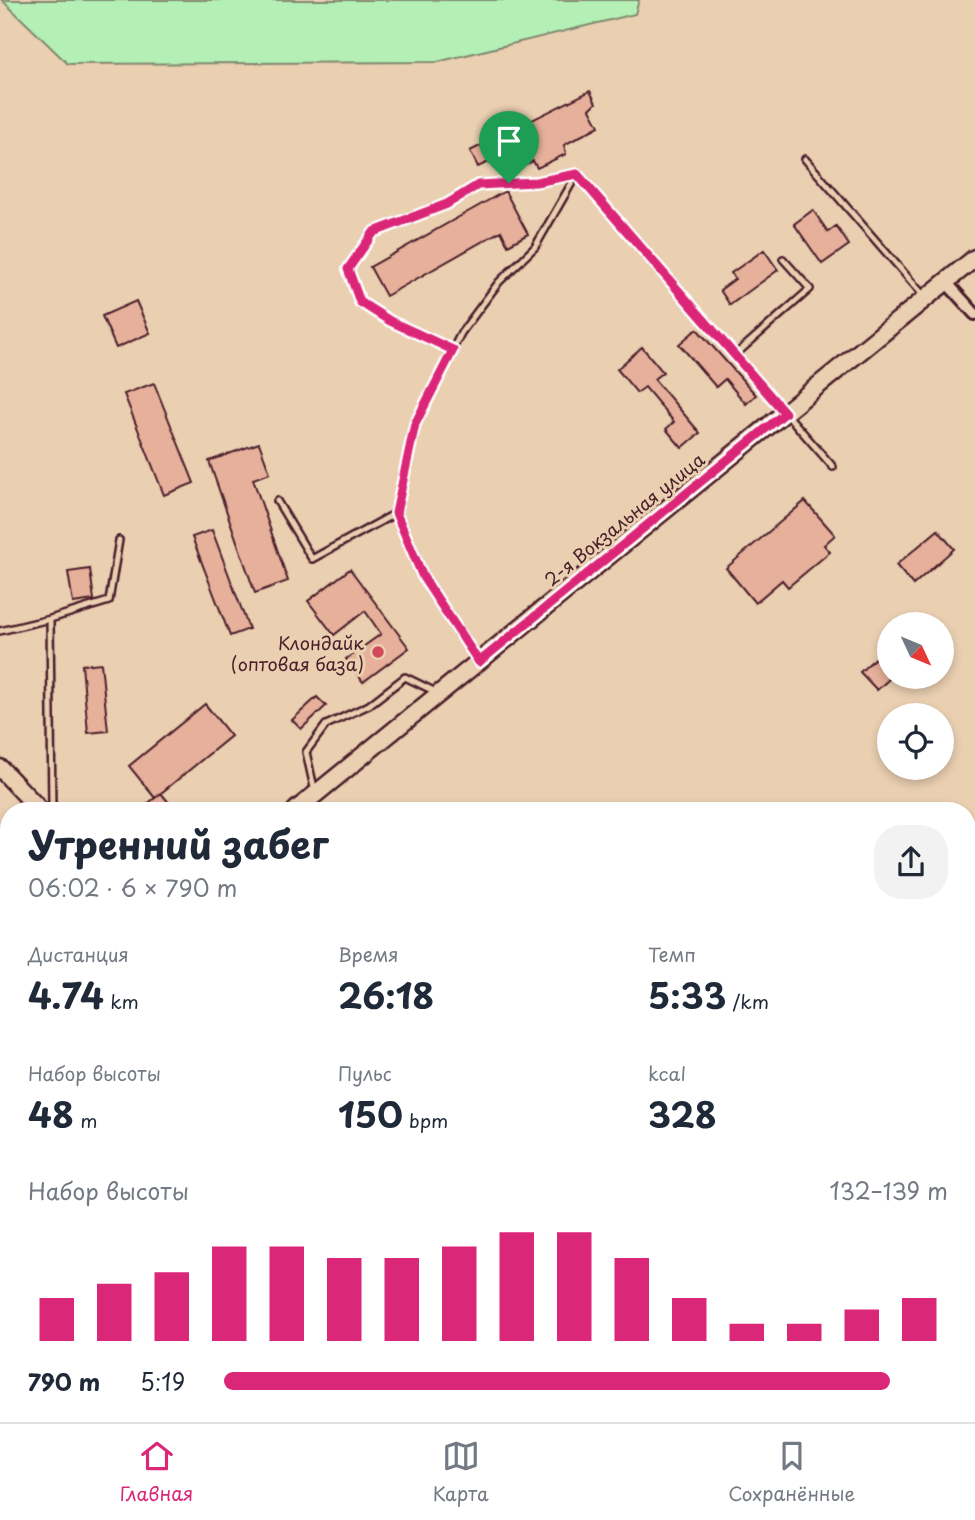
<!DOCTYPE html>
<html lang="ru">
<head>
<meta charset="utf-8">
<style>
  body { margin:0; font-family:"Playpen Sans",sans-serif; background:#f2f2f3; color:#1f2937; height:100vh; display:flex; flex-direction:column; font-size:26px; white-space:nowrap }
  * { box-sizing:border-box; margin:0 }
  p { font-size:23px; color:#747a83 }
  .icon { flex:none; width:38px; height:38px; fill:none; stroke:currentColor; stroke-width:2; stroke-linecap:round; stroke-linejoin:round }
  .map { position:relative; flex:1; overflow:hidden }
  .details { position:absolute; left:0px; top:802px; width:976px; height:621px; display:flex; flex-direction:column; background:#fff; border-radius:28px 28px 0 0; box-shadow:0 4px 10px #0003 }
  .details>* { flex:none }
  .needle { width:46px; rotate:134deg }
  .buttons { position:absolute; left:877px; top:612px; display:grid; gap:14px }
  .buttons a { display:grid; place-items:center; width:77px; height:77px; border-radius:50%; background:#fff; box-shadow:0 4px 10px #0003; font-size:35px }
  .pin { position:absolute; display:grid; place-items:center; width:60px; height:60px; color:#fff; margin:-72px -30px; border-radius:50% 50% 50% 0; rotate:-45deg; box-shadow:0 0 7px #0007 }
  .pin .icon { rotate:45deg }
  .round { display:grid; place-items:center; flex:none; width:74px; height:74px; border-radius:28px; background:#f2f2f3 }
  .head { display:flex; align-items:center; justify-content:space-between; height:119px; padding:0 28px }
  h1 { font-size:38px; font-weight:700; line-height:52px }
  .stats { display:grid; grid-template-columns:repeat(3,1fr); gap:10px; height:119px; padding:7px 28px }
  .stats div { display:grid; align-content:center }
  .stats b { font-size:35px; font-weight:700 }
  .stats small { font-size:19px; font-weight:400 }
  .stats p { font-size:19px }
  .chart { height:196px; padding:14px 28px }
  .chart p { display:flex; justify-content:space-between }
  .chart svg { width:100%; height:126px; margin-top:7px; stroke:#db2777; stroke-width:6 }
  ul { padding:0 28px; list-style:none; font-size:23px }
  li { display:grid; grid-template-columns:112px 84px 1fr; align-items:center; height:52px }
  li i { height:18px; border-radius:9px; background:#db2777 }
  .tab-bar { display:flex; justify-content:space-around; align-items:center; height:98px; border-top:2px solid #e0e1e3; background:#fff; font-size:19px; color:#747a83 }
  .tab-bar a { display:grid; justify-items:center; gap:4px }
  .tab-bar .current { color:#db2777 }
  .map>svg:first-child { display:block }
  .green { fill:#b4f0b5; stroke:#7f8870; stroke-width:2 }
  .building { fill:#e6b09b; stroke:#4a1f2b; stroke-width:2 }
  .lines { fill:none; stroke-linecap:round; stroke-linejoin:round }
  .service-casing { stroke:#4a1f2b; stroke-width:10 }
  .minor-casing { stroke:#4a1f2b; stroke-width:16 }
  .secondary-casing { stroke:#4a1f2b; stroke-width:21 }
  .service { stroke:#eacfb1; stroke-width:5 }
  .minor { stroke:#eacfb1; stroke-width:10 }
  .secondary { stroke:#eacfb1; stroke-width:16 }
  .route-casing { stroke:#fff; stroke-width:14 }
  .route { stroke:#db2777; stroke-width:9 }
  .poi-dot { fill:#d1495b; stroke:#eacfb1; stroke-width:2.5 }
  .labels { text-anchor:middle; dominant-baseline:central; stroke-width:6; stroke-linejoin:round; paint-order:stroke }
  .street-label { font-size:18px; fill:#4a1f2b; stroke:#eacfb1 }
  .poi-label { font-size:18px; fill:#4a1f2b; stroke:#eacfb1; text-anchor:end }
</style>
</head>
<body>
<div class="map">
<svg width="975" height="1422" viewBox="0 0 975 1422">
  <rect width="100%" height="100%" fill="#eacfb1"/>
  <filter id="ink" filterUnits="userSpaceOnUse"><feTurbulence type="fractalNoise" baseFrequency=".0143" numOctaves="2"/><feDisplacementMap in="SourceGraphic" scale="14" xChannelSelector="R" yChannelSelector="G"/><feConvolveMatrix kernelMatrix="1 2 1 2 8 2 1 2 1" color-interpolation-filters="sRGB"/></filter>
  <g filter="url(#ink)">
    <path class="green" d="M2 0H639L635 14 437 62 68 64Z"/>
    <path class="building" d="M590 91 596 103 590 109 599 126 564 145 566 154 537 168 533 161 502 177 493 160 478 167 470 151Z
      M505 191 528 234 508 245 501 231 386 296 370 267Z
      M813 210 828 232 836 226 849 245 822 264 794 224Z
      M764 250 778 270 730 305 720 290 735 279 731 273Z
      M136 301 150 333 116 348 102 316Z
      M697 329 756 395 746 404 725 379 716 387 679 344Z
      M642 347 663 372 654 379 700 433 682 448 666 429 674 422 645 387 637 393 617 369Z
      M154 383 194 483 164 495 124 394Z
      M259 443 270 473 253 479 288 581 255 593 209 461Z
      M805 501 835 535 824 545 830 552 788 587 782 580 755 603 726 568Z
      M212 530 249 629 230 636 192 537Z
      M938 530 954 549 913 585 896 565Z
      M90 569 94 600 73 603 68 572Z
      M350 569 409 648 363 682 346 659 381 634 365 611 334 635 308 601Z
      M889 645V679L877 690 860 672Z
      M101 663 108 731 88 733 82 665Z
      M317 697 326 706 301 729 292 720Z
      M205 704 231 736 155 798 129 766Z
      M161 793 175 810H140Z"/>
    <g class="lines">
      <defs>
        <path id="service" d="M805 159 924 296
          M577 174 833 467
          M453 350 390 321 360 302 348 269 374 232 447 204 478 185 536 182 577 174
          M735 355 810 289 783 259
          M277 501 312 559 396 513
          M50 619 109 601 119 540
          M0 631 50 619 52 810
          M478 660 423 577 396 513 415 424 461 333 499 282 535 247 577 174
          M315 792 306 752 326 725 369 705 405 677 438 693
          M0 886 9 884"/>
        <path id="minor" d="M946 282 975 314
          M471 1414 476 1422"/>
        <path id="secondary" d="M0 768 40 810
          M296 810 975 258"/>
      </defs>
      <use href="#service" class="service-casing"/>
      <use href="#minor" class="minor-casing"/>
      <use href="#secondary" class="secondary-casing"/>
      <use href="#service" class="service"/>
      <use href="#minor" class="minor"/>
      <use href="#secondary" class="secondary"/>
    </g>
  </g>
  <g class="lines" filter="url(#ink)">
    <defs>
      <path id="route" d="M577 174 785 413 479 662 423 577 396 513 415 424 453 350 390 321 360 302 348 269 374 232 447 204 478 185 536 182Z"/>
    </defs>
    <use href="#route" class="route-casing"/>
    <use href="#route" class="route"/>
  </g>
  <circle class="poi-dot" cx="378" cy="652" r="7"/>
  <g class="labels">
    <g class="street-label">
      <text transform="translate(624 519) rotate(-39)">2-я Вокзальная улица</text>
    </g>
    <g class="poi-label">
      <text x="364" y="642">Клондайк<tspan x="364" dy="21">(оптовая база)</tspan></text>
    </g>
  </g>
</svg>
<div class="buttons">
<a><svg class="needle" viewBox="-14 -14 28 28"><path d="M0-13l5 13h-10z" fill="#e53935"/><path d="M0 13l5-13h-10z" fill="#747a83"/></svg></a>
<a><svg class="icon" aria-label="locate" viewBox="0 0 24 24"><circle cx="12" cy="12" r="6"/><path d="M12 2v4M12 18v4M2 12h4M18 12h4"/></svg></a>
</div>
<div class="pin" style="left:509px;top:183px;background:#1e9e55"><svg class="icon" aria-label="arrive" viewBox="0 0 24 24"><path d="M6 21V4h12l-3 4 3 4H6"/></svg></div>
<section class="details">
<div class="head"><div><h1>Утренний забег</h1><p>06:02 · 6 × 790 m</p></div><a class="round"><svg class="icon" aria-label="share" viewBox="0 0 24 24"><path d="M12 15V3M7 8l5-5 5 5M5 13v7h14v-7"/></svg></a></div>
<div class="stats">
<div><p>Дистанция</p><b>4.74<small> km</small></b></div>
<div><p>Время</p><b>26:18</b></div>
<div><p>Темп</p><b>5:33<small> /km</small></b></div>
</div>
<div class="stats">
<div><p>Набор высоты</p><b>48<small> m</small></b></div>
<div><p>Пульс</p><b>150<small> bpm</small></b></div>
<div><p>kcal</p><b>328</b></div>
</div>
<div class="chart"><p><span>Набор высоты</span>132–139 m</p>
<svg viewBox="0 0 160 44" preserveAspectRatio="none"><path d="M5 44V29M15 44V24M25 44V20M35 44V11M45 44V11M55 44V15M65 44V15M75 44V11M85 44V6M95 44V6M105 44V15M115 44V29M125 44V38M135 44V38M145 44V33M155 44V29"/></svg>
</div>
<ul>
<li><b>790 m</b>5:19<i style="width:92%"></i></li>
</ul>
</section>
</div>
<nav class="tab-bar">
<a class="current"><svg class="icon" aria-label="home" viewBox="0 0 24 24"><path d="M3 11l9-7 9 7M6 9v11h12V9"/></svg>Главная</a>
<a><svg class="icon" aria-label="map" viewBox="0 0 24 24"><path d="M3 6l6-2 6 2 6-2v14l-6 2-6-2-6 2zM9 4v14M15 6v14"/></svg>Карта</a>
<a><svg class="icon" aria-label="saved" viewBox="0 0 24 24"><path d="M7 4h10v16l-5-4-5 4z"/></svg>Сохранённые</a>
</nav>
</body>
</html>
